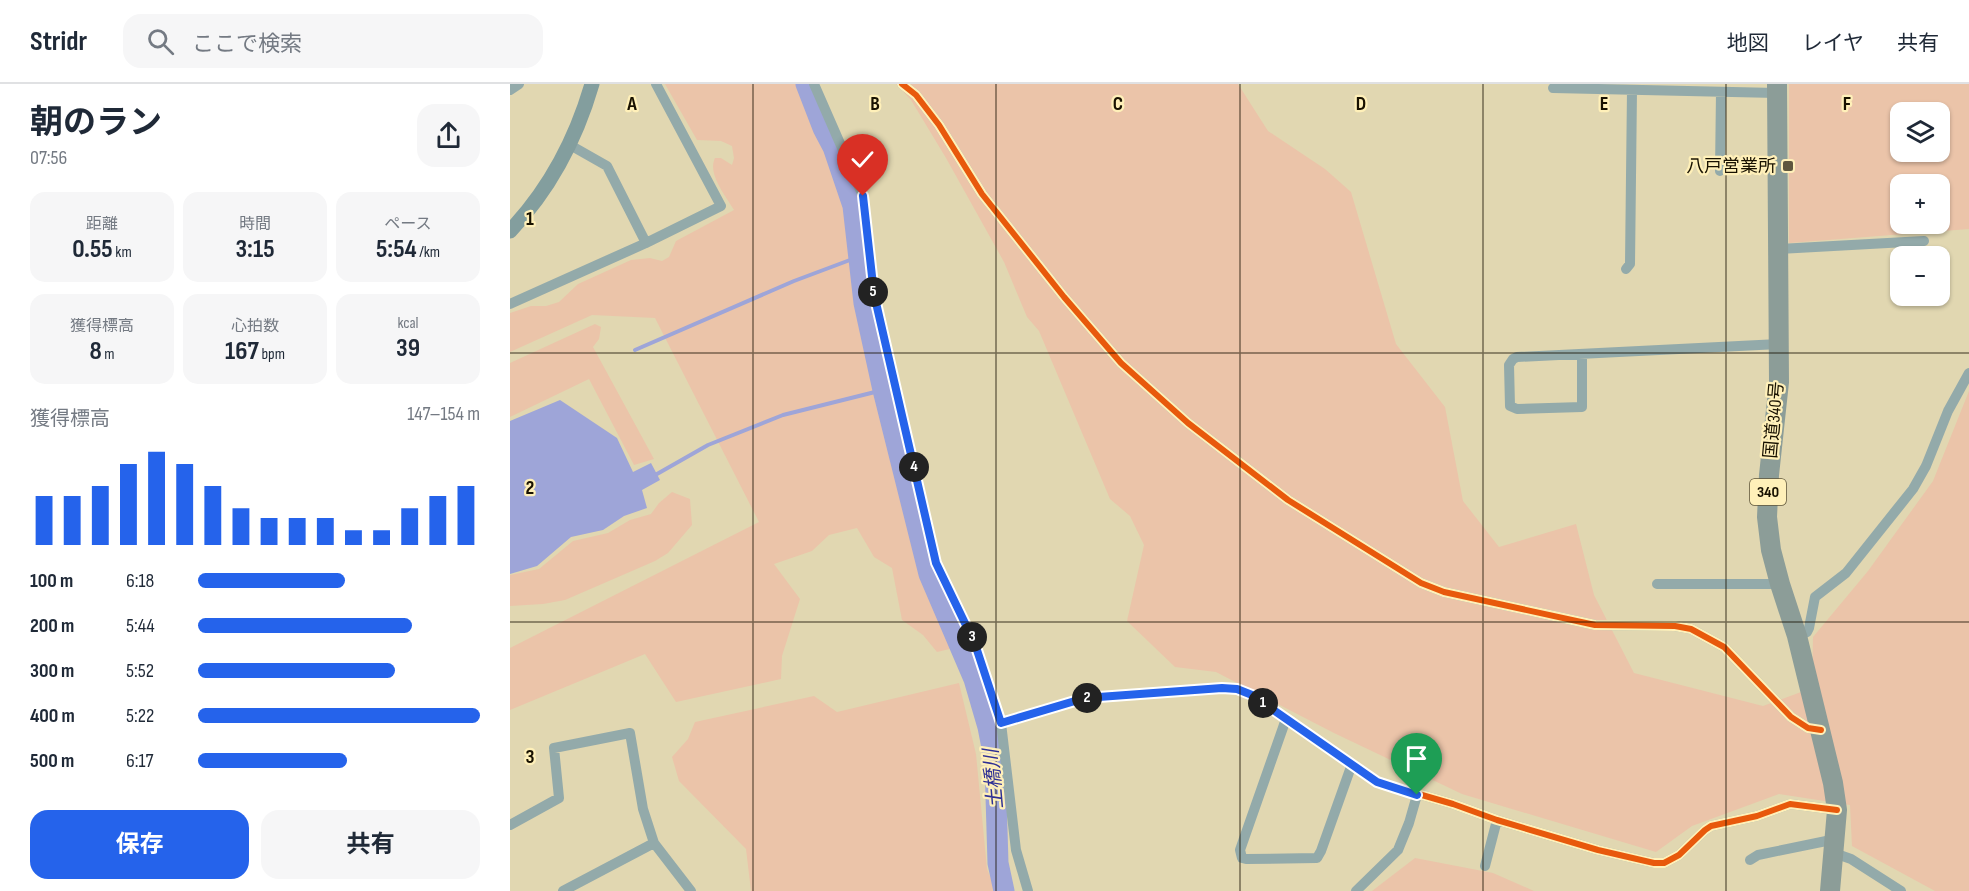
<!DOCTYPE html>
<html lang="ja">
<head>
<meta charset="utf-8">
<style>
  body { margin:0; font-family:"Sofia Sans Condensed","Noto Sans JP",sans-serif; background:#f6f6f7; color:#1f2937; height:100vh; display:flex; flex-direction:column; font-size:22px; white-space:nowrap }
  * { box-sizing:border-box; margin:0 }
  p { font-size:20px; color:#747a83 }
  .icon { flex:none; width:33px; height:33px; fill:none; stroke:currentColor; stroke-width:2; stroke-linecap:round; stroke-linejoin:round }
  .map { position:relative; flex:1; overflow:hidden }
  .side { display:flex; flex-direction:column; background:#fff; width:510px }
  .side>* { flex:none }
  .tools { position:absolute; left:1380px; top:18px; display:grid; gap:12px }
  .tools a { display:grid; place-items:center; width:60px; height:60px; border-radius:12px; background:#fff; box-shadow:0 2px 4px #0004; font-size:30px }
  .pin { position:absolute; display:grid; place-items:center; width:51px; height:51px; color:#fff; margin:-62px -26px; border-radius:50% 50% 50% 0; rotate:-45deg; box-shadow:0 0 6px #0007 }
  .pin .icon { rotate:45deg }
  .km { position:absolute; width:30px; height:30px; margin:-15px; border-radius:50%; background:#222; color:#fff; font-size:16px; line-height:30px; text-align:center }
  .round { display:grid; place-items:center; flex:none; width:63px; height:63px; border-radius:18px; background:#f6f6f7 }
  .headline { display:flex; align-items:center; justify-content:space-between; height:102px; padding:0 30px }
  h1 { font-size:33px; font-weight:700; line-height:45px }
  .metrics { display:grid; grid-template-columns:repeat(3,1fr); gap:9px; height:102px; padding:6px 30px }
  .metrics div { display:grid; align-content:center; border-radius:15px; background:#f6f6f7; text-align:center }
  .metrics b { font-size:26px; font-weight:700 }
  .metrics small { font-size:16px; font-weight:400 }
  .metrics p { font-size:16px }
  .chart { height:168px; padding:12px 30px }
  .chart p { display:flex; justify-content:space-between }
  .chart svg { width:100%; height:108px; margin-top:6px; stroke:#2563eb; stroke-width:6 }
  .primary-button { display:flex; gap:12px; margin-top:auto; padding:12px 30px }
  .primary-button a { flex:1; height:69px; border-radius:18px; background:#2563eb; color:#fff; font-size:24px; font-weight:700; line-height:69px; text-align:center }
  .primary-button a+a { background:#f6f6f7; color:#1f2937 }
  ul { padding:0 30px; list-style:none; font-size:20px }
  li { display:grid; grid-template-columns:96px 72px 1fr; align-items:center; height:45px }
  li i { height:15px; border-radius:8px; background:#2563eb }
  header { display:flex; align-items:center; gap:36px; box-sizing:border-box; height:84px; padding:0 30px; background:#fff; border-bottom:2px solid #e0e1e3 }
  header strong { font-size:28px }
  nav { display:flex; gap:33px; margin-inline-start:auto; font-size:21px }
  .search { width:420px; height:54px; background:#f6f6f7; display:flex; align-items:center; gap:15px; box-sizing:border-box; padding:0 21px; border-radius:18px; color:#747a83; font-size:22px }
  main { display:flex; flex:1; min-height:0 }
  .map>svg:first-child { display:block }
  .green { fill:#ebc4a9; fill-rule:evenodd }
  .water { fill:#9ea5d8 }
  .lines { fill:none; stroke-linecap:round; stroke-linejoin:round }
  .stream { stroke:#9ea5d8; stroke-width:4 }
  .river { stroke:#9ea5d8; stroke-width:21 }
  .street { stroke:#93aaaa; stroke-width:10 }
  .secondary { stroke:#839e9e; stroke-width:15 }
  .highway { stroke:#8c9d98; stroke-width:20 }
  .cycleway-casing { stroke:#fff0b9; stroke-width:10 }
  .cycleway { stroke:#e8590c; stroke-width:6 }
  .route-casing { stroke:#fff; stroke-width:12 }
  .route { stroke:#2563eb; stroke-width:8 }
  .grid { fill:none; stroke:#181100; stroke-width:1.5; stroke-opacity:0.55 }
  .poi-dot { fill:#5e563e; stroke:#fff0b9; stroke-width:2 }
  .labels { text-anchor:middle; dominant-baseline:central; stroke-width:4.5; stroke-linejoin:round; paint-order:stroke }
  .shield { fill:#fff0b9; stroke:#5d5438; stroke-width:1.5 }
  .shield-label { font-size:16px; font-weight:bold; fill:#181100 }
  .poi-label { font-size:18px; fill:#181100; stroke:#fff0b9; text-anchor:end }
  .street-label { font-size:18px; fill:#181100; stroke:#fff0b9 }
  .water-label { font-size:20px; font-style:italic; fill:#2f3095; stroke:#fff0b9 }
  .grid-label { font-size:20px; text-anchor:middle; font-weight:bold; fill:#181100; stroke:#fff0b9; stroke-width:4.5; stroke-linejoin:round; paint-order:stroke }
</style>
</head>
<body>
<header>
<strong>Stridr</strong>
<div class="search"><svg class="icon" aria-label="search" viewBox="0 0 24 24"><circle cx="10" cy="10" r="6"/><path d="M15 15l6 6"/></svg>ここで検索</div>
<nav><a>地図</a><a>レイヤ</a><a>共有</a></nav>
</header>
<main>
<section class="side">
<div class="headline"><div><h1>朝のラン</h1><p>07:56</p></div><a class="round"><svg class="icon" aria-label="share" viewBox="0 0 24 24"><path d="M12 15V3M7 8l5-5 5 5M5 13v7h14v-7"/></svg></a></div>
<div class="metrics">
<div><p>距離</p><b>0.55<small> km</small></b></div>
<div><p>時間</p><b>3:15</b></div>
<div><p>ペース</p><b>5:54<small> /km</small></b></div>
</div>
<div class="metrics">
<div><p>獲得標高</p><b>8<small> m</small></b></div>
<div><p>心拍数</p><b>167<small> bpm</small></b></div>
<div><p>kcal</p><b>39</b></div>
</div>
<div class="chart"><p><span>獲得標高</span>147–154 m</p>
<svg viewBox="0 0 160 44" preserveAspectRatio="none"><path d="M5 44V24M15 44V24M25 44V20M35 44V11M45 44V6M55 44V11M65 44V20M75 44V29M85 44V33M95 44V33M105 44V33M115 44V38M125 44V38M135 44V29M145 44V24M155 44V20"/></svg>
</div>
<ul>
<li><b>100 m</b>6:18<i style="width:52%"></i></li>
<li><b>200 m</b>5:44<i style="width:76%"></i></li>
<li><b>300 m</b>5:52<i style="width:70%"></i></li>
<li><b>400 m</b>5:22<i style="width:100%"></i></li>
<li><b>500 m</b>6:17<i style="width:53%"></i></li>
</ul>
<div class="primary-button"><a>保存</a><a>共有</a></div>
</section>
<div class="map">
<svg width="1459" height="807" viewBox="0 0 1459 807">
  <rect width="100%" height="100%" fill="#e1d7b1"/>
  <path class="green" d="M155 0H291L339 124 342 167 365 298 448 563 427 568 413 551 392 536 382 484 364 473 347 444 319 451 302 467 264 480 290 515 272 572 271 595 166 618 135 570 0 626V564L249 438 145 234 82 231 0 268V229L21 222H36L49 218 68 200 121 176 140 174 152 177 159 173 166 157 224 126C216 112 197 90 205 74H211L222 81 224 74 222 62 211 57 187 56Z
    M386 0H728L758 47 815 85 841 108 886 260 935 323 953 417 989 463 1066 440 1084 511 1124 589 1253 622 1302 604 1303 553 1358 487 1423 397 1459 307V807H1425L1342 762 1340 721 1269 710 1182 742 1146 768 952 710 824 649 706 588 665 583 617 537 634 461 620 432 600 415 529 247 517 233 494 178 436 74 401 16Z
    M1279 0H1459V145L1279 159ZM1390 28H1430V68H1390ZM1390 100H1430V140H1390Z
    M85 240 91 243 89 255 83 263 144 375 124 381 79 295 0 333V279Z
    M162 408 180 415 182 441 158 469 145 477 55 516 33 520 0 522V491L29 485 63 457 98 449 120 436 141 430 149 419Z
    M449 599 466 670 477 785 486 807H241L236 765 169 697 162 673 178 655 185 638 304 612 327 628Z
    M905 774 983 789 1024 807H862Z"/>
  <path class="water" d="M50 316 107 354 123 388 141 379 150 396 132 406 137 424 114 432 93 446 61 453 27 482 0 490V337Z"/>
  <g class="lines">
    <path class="stream" d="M125 266 284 197 348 173
      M147 390 198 361 273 331 373 306"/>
    <path class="river" d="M296 0 313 44 323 63 343 122 354 219 373 306 419 490 464 595 478 643 485 679 488 779 494 807"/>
    <path class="street" d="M304 0 353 112 364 210 426 479 465 560 491 639 506 766 518 807
      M392 0 406 11 429 41 472 110 554 213 611 279 678 339 778 416 911 499 934 508 1085 541 1165 542 1181 545 1214 563 1281 633 1298 644 1311 646
      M1043 4 1267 9
      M0 6 9 0
      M60 61 97 82 136 159
      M1210 87 1211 8
      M1269 165 1414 157
      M1116 185 1120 180 1122 6
      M0 220 136 159 211 122 146 0
      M1072 270V323L1007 325 1000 322 999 281 1003 275 1007 273 1269 260
      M1147 500H1270
      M1287 552 1297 548 1299 544 1305 513 1336 489 1403 405 1416 382 1438 327 1459 289
      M776 635 730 766 732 774 736 775 807 774 811 767 842 680
      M491 639 575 614 712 604 727 605 742 611 867 698 943 720 987 736 1088 766 1144 779H1154L1169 771 1195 746 1201 742 1247 732 1280 720 1327 726
      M0 741 49 714 44 664 120 649 133 725 144 759 181 807
      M1324 769 1341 775 1391 807
      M1240 776 1248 771 1326 755
      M975 782 987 736
      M53 807 144 759
      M846 807 888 766 899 739 907 711"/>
    <path class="secondary" d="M0 147C40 105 66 55 82 0"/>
    <path class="highway" d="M1267 0 1269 298 1259 391 1257 433 1261 466 1270 500 1287 552 1323 699 1327 726 1320 807"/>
    <defs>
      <path id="cycleway" d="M392 0 406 11 429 41 472 110 554 213 611 279 678 339 778 416 911 499 934 508 1085 541 1165 542 1181 545 1214 563 1281 633 1298 644 1311 646
        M491 639 575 614 712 604 727 605 742 611 867 698 943 720 987 736 1088 766 1144 779H1154L1169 771 1195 746 1201 742 1247 732 1280 720 1327 726"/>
    </defs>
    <use href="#cycleway" class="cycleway-casing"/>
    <use href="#cycleway" class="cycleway"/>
  </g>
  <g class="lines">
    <defs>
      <path id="route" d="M353 112 364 210 426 479 465 560 491 639 575 614 712 604 727 605 742 611 867 698 907 711"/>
    </defs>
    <use href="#route" class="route-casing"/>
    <use href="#route" class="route"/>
  </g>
  <path class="grid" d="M243 0V807M486 0V807M730 0V807M973 0V807M1216 0V807M0 269H1459M0 538H1459"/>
  <rect class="poi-dot" x="1272" y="76" width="12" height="12" rx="3"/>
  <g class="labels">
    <rect class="shield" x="1240" y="395" width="36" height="26" rx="4.5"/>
    <g class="shield-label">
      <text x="1258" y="408">340</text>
    </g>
    <g class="poi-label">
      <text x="1266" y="82">八戸営業所</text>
    </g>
    <g class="street-label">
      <text transform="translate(1264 336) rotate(-85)">国道340号</text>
    </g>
    <g class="water-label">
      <text transform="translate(484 695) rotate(-95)">土橋川</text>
    </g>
  </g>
  <g class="grid-label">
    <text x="122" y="26">A</text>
    <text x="365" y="26">B</text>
    <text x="608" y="26">C</text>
    <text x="851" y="26">D</text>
    <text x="1094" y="26">E</text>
    <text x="1337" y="26">F</text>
    <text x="20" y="141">1</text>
    <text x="20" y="410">2</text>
    <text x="20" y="679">3</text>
  </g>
</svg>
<div class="tools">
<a><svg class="icon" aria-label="layers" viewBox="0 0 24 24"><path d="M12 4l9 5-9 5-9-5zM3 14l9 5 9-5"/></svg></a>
<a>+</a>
<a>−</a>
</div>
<div class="pin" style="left:907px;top:711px;background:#1e9e55"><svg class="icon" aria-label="arrive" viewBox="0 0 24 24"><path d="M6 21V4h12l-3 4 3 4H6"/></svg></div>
<div class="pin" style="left:353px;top:112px;background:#d93025"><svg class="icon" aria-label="check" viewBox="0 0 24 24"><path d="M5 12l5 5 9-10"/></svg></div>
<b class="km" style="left:753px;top:619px">1</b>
<b class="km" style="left:577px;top:614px">2</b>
<b class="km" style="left:462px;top:553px">3</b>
<b class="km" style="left:404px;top:383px">4</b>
<b class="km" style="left:363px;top:208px">5</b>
</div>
</main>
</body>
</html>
